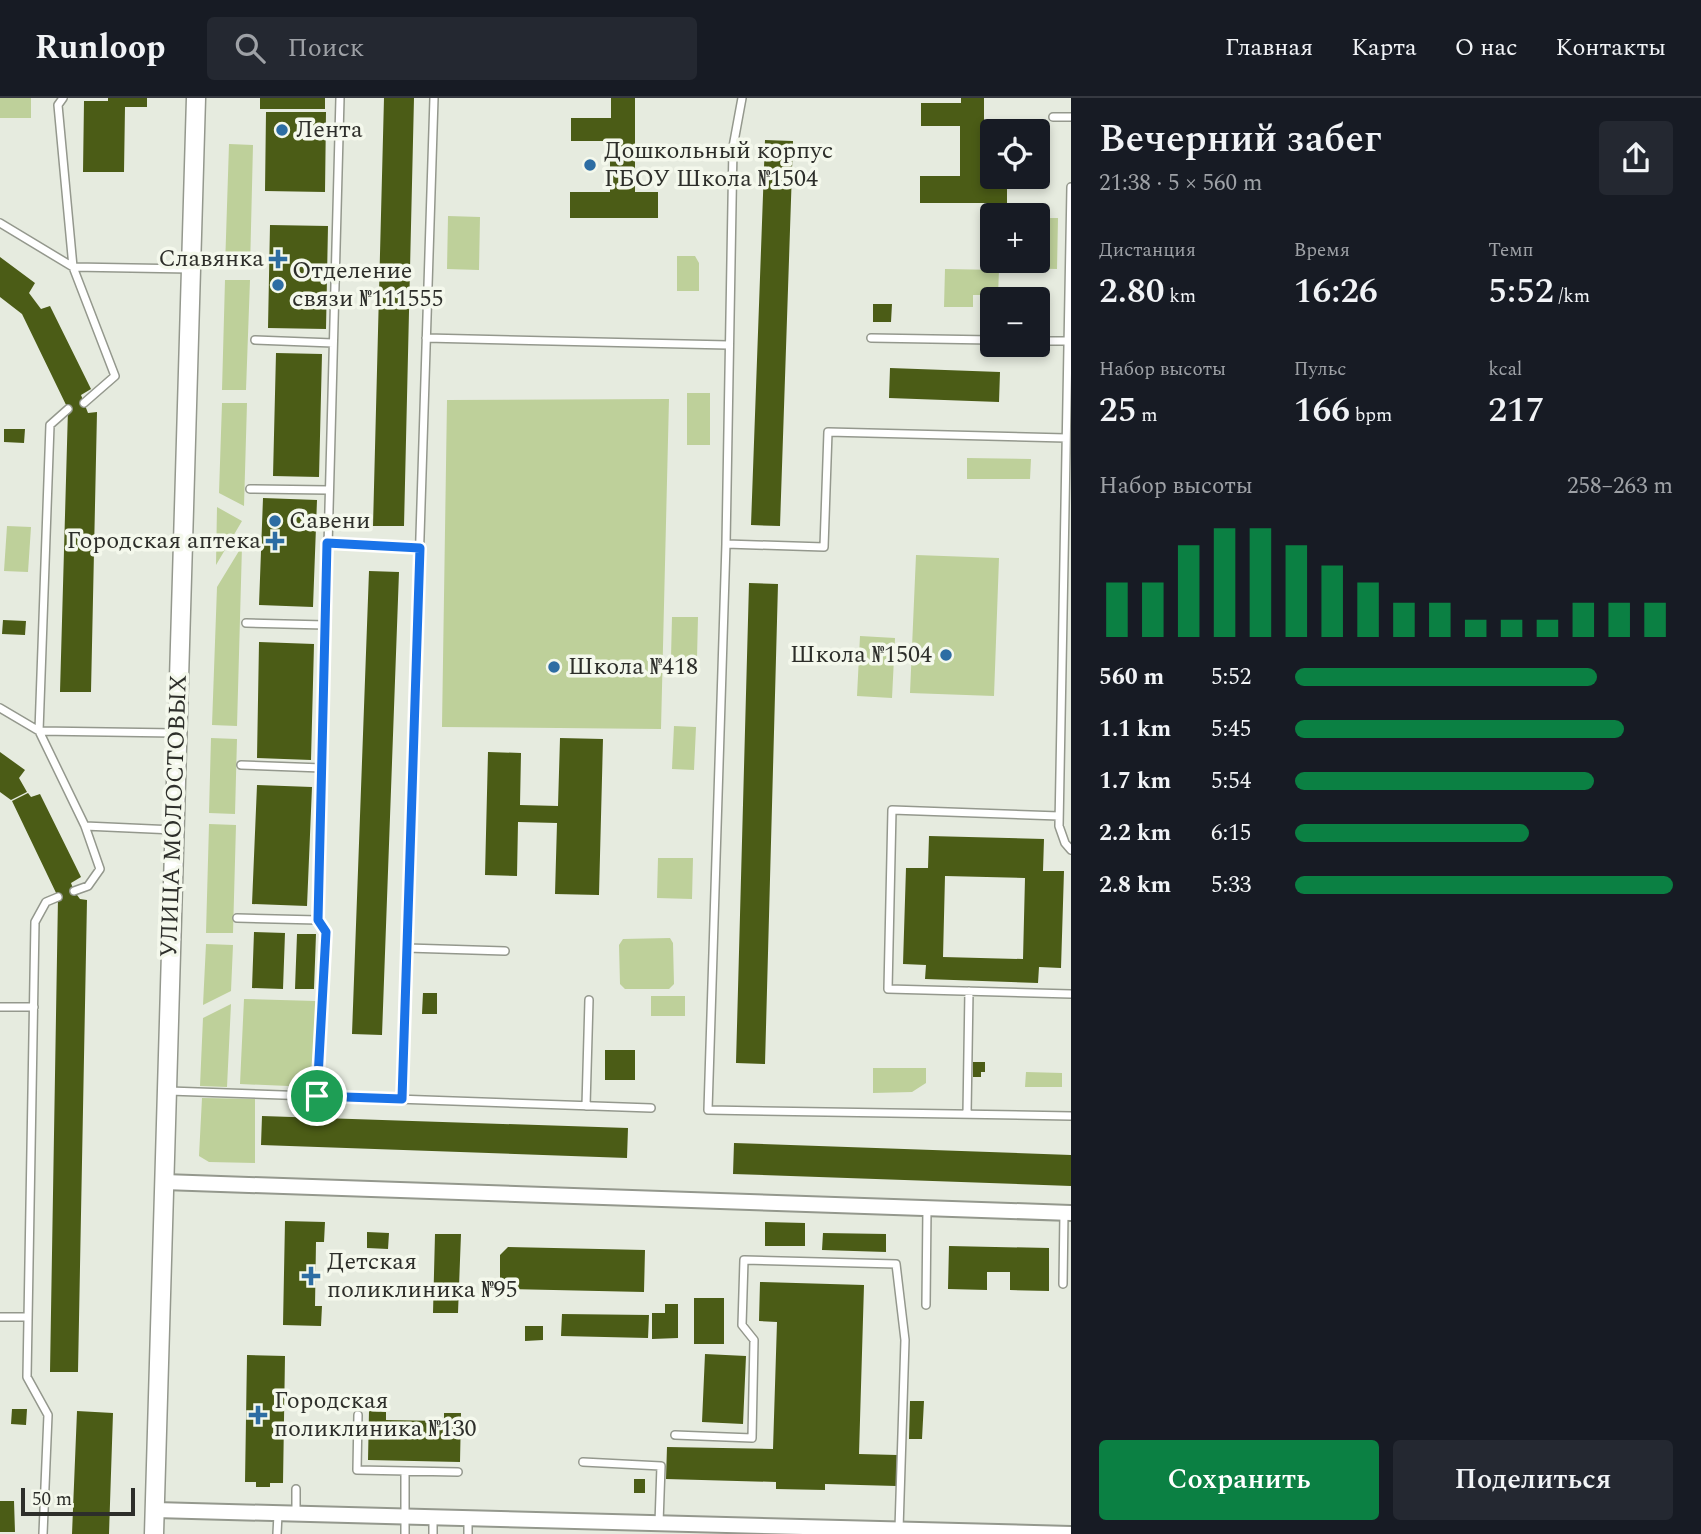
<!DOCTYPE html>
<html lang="ru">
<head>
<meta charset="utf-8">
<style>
  body { margin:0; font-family:Spectral,serif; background:#242831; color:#f1f3f6; height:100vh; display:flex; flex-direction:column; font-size:26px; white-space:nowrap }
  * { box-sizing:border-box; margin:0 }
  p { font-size:23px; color:#9ea1a6 }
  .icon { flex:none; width:38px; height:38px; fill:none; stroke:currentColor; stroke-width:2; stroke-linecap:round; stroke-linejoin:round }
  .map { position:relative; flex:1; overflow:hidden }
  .drawer { display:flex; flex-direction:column; background:#171b24; width:630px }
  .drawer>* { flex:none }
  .buttons { position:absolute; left:980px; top:21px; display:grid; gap:14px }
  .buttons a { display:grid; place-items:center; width:70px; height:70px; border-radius:7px; background:#171b24; box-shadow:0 4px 10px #0003; font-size:35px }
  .scale { position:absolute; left:21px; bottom:18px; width:114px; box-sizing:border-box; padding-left:7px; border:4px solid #2d2e2a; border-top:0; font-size:19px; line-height:24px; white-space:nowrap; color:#2d2e2a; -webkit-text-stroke:5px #f4f8ec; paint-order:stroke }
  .pin { position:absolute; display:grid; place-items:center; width:60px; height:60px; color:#fff; margin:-30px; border:4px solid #fff; border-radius:50%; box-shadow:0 2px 7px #0007 }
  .round { display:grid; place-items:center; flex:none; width:74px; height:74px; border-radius:7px; background:#242831 }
  .head { display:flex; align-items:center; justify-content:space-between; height:119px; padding:0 28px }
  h1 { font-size:38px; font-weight:600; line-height:52px }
  .figures { display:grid; grid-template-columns:repeat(3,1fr); gap:10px; height:119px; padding:7px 28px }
  .figures div { display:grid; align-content:center }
  .figures b { font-size:35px; font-weight:600 }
  .figures small { font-size:19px; font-weight:400 }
  .figures p { font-size:19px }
  .chart { height:196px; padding:14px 28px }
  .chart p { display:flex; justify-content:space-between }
  .chart svg { width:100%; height:126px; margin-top:7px; stroke:#0b8043; stroke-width:6 }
  .button { display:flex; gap:14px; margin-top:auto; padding:14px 28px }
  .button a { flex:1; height:80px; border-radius:7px; background:#0b8043; color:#fff; font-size:28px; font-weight:600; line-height:80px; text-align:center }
  .button a+a { background:#242831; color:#f1f3f6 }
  ul { padding:0 28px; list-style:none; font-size:23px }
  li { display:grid; grid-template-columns:112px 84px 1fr; align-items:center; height:52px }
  li i { height:18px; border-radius:9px; background:#0b8043 }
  header { display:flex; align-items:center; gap:42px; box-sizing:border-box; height:98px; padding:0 35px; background:#171b24; border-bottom:2px solid #363941 }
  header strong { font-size:33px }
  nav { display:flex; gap:38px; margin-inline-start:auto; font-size:24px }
  .search { width:490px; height:63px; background:#242831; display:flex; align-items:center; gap:18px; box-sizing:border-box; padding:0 24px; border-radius:7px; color:#9ea1a6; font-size:26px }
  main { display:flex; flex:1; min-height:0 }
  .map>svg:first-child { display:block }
  .green { fill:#bed09a }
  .building { fill:#4b5c16; fill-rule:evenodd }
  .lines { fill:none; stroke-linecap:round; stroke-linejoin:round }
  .service-casing { stroke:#94988d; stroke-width:10 }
  .minor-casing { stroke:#94988d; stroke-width:18 }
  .tertiary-casing { stroke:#94988d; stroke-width:21 }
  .service { stroke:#fff; stroke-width:7 }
  .minor { stroke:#fff; stroke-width:14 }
  .tertiary { stroke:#fff; stroke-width:18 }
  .route-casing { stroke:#fff; stroke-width:14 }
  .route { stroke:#1a73e8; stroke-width:9 }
  .poi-dot { fill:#2d6da3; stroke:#f4f8ec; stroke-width:2.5 }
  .labels { text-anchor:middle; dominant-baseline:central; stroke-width:7; stroke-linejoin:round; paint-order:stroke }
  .poi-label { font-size:24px; fill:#2d2e2a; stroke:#f4f8ec; text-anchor:start }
  .street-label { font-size:24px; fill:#2d2e2a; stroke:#f4f8ec }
</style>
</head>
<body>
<header>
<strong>Runloop</strong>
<div class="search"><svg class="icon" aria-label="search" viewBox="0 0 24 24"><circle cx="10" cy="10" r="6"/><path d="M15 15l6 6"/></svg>Поиск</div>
<nav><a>Главная</a><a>Карта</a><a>О нас</a><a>Контакты</a></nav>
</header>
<main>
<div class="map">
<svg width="1071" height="1436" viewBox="0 0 1071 1436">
  <rect width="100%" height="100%" fill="#e6ebdf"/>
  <path class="green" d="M0 0H31V20H0Z
    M229 46 253 47 250 171 225 170Z
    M448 118 480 119 479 172 447 171Z
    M1038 120H1058L1057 171 1016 170V163H1038Z
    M677 158H695L699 165V193H677Z
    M945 171 999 172 998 197H973V209H944Z
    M225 182H250L246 292H222Z
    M687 295H710V347H687Z
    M669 301 661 631 442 629 447 302Z
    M222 305H247L244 408 219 395Z
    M967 360 1031 361 1030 381H967Z
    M217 409 242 423 216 467Z
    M7 428 31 429 28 474 4 473Z
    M242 448 237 628 212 627 217 489Z
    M916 457 999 460 994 598 910 595Z
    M672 519H698L697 560 671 559Z
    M860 538 895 540 892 600 857 598Z
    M674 628 696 629 694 672 672 671Z
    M211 640 237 641 235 716 209 715Z
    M209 726 236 727 233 835H206Z
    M658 760H693L692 801 657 800Z
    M670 840 673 845 674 886 669 891H625L620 886 619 847 623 841Z
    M206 846 233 847 231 893 203 907Z
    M651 898H685V918H651Z
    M244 901 316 903 311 989 240 986Z
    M231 906 227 989 200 988 203 920Z
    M873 970H926V985L912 994 873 995Z
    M1026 974 1062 975V989H1025Z
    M202 1000 255 1001V1065L209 1064 199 1058Z"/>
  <path class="building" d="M108 0H147V9H125L124 74H83L84 3H108Z
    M260 0H325V11H260Z
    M384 0H414L404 428H373Z
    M611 0H635V94H658V120H570V94H610V43H571V20H611Z
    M961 0H984V79H1007V105H920V78H960V28H921V5H961Z
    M266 14H326L325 94 265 93Z
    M765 42 793 43 780 428 751 427Z
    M270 127 328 128 326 231 268 230Z
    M0 159 35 185 29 195 41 211 50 208 91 291 81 297 88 315 97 314 91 594H60L68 311 22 216 0 199Z
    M873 206H892L891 224H873Z
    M276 255 322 256 319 379 273 378Z
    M890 270 1000 274 999 304 889 300Z
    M4 331H25L24 345 4 344Z
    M263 400 317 402 313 509 259 507Z
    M369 473 399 474 382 937 352 936Z
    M749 485 778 486 765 966 736 965Z
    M3 522 26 523 25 537 2 536Z
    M259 544 314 546 311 662 257 660Z
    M560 640 603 641 599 797 555 796 557 725 518 724 517 778 485 777 488 654 521 655 520 707 558 708Z
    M0 654 25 672 19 680 27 694 11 702 0 694Z
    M257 687 312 689 307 808 252 806Z
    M28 695 31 699 40 696 81 779 71 785 74 793 80 801 87 802 78 1274H50L58 799 12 703Z
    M929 738 1044 741 1043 773H1064L1061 870 1039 869 1038 885 925 881 926 867 903 866 906 770H928ZM945 778 1025 780 1023 861 943 859Z
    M254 834 285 835 283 891 252 890Z
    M297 836H316L314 891H295Z
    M423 895H437V916H422Z
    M605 952H635V982H605Z
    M973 964H985V974H981V979H973Z
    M262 1018 628 1030 627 1060 261 1047Z
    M734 1045 1071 1057V1088L733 1076Z
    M285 1123 325 1124 324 1144H316L315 1208H322L321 1228 283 1227Z
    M765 1124 805 1125V1148H765Z
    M367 1134 389 1135 388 1151 367 1150Z
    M823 1135 886 1136V1154L822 1152Z
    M435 1136H461L458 1215H433Z
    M949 1148 1049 1150V1193L1010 1192V1174H987V1192L948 1191Z
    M508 1149 645 1152 644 1194 507 1191 500 1181V1157Z
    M760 1184 864 1187 859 1356 897 1357 896 1388 825 1386V1392L776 1391V1384L666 1381 667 1349 773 1351 777 1224 759 1223Z
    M694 1200H724V1246H694Z
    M665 1206H678V1240L652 1241V1215H665Z
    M562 1216 649 1217 648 1240 561 1238Z
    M525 1228H543V1242L525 1243Z
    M705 1256 746 1258 743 1326 702 1324Z
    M247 1257 285 1258 283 1385H270V1389H256V1384H245Z
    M910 1303H924L922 1341H909Z
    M12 1311H27L26 1327 11 1326Z
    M77 1313 113 1315 109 1436H72Z
    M369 1313 386 1314V1322L444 1323V1315H461L460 1364 368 1362Z
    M634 1381H645V1395H634Z
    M0 1403H14L15 1434H0Z"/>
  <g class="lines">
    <defs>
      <path id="service" d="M63 0 58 7 73 169 115 278 84 305
        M742 0 733 49 726 446 708 1012 1071 1018
        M1053 19H1071
        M1071 89 1059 728 1065 745 1071 752
        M0 125 73 169 190 171
        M426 240 728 247
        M871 240 992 242
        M255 242 333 245
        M1038 243H1070
        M68 311 50 327 39 633 85 728 100 771 88 788 74 793
        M250 391 328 392
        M327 445 420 449
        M726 446 824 449 828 334 1066 340
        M246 525 325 527
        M0 610 39 633 175 635
        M241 667 322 670
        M1059 718 892 712 888 891 1071 896
        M85 728 174 732
        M237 820 318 822
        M407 850 505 853
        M0 909H34
        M169 993 651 1010
        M317 998 326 834 318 822 340 0
        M402 1001 434 0
        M586 1008 589 902
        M967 1016 969 893
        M1063 1186 1064 1115
        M926 1207 927 1110
        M0 1219H28
        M358 1317 357 1372 458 1374
        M675 1337 752 1340 754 1242 742 1227 744 1162 896 1166 905 1242 899 1431
        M583 1364 661 1368 659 1425
        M296 1391V1415
        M43 1436 48 1317 27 1279 35 824 46 804 58 799
        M277 1436 278 1416
        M405 1436V1373
        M433 1436V1419
        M468 1436V1420"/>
      <path id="minor" d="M164 1084 1071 1115
        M155 1412 1071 1436"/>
      <path id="tertiary" d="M154 1436 196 0"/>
    </defs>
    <use href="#service" class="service-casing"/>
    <use href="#minor" class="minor-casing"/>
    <use href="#tertiary" class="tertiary-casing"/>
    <use href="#service" class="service"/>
    <use href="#minor" class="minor"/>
    <use href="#tertiary" class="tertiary"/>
  </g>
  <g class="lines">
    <defs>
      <path id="route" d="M327 445 420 450 402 1001 317 998 326 834 318 822Z"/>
    </defs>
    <use href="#route" class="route-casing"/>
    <use href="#route" class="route"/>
  </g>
  <g class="poi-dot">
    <circle cx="282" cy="32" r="7"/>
    <circle cx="590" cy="67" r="7"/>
    <path d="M274.5 150.5h7v7h7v7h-7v7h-7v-7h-7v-7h7z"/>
    <circle cx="278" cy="187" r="7"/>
    <circle cx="275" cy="423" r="7"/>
    <path d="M271.5 432.5h7v7h7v7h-7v7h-7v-7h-7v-7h7z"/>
    <circle cx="946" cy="557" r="7"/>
    <circle cx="554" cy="569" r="7"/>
    <path d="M307.5 1167.5h7v7h7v7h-7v7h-7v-7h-7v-7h7z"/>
    <path d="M254.5 1306.5h7v7h7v7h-7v7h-7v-7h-7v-7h7z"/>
  </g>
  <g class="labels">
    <g class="poi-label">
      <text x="296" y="32">Лента</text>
      <text x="604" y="53">Дошкольный корпус<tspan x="604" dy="28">ГБОУ Школа №1504</tspan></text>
      <text x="264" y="161" text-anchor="end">Славянка</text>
      <text x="292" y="173">Отделение<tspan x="292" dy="28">связи №111555</tspan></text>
      <text x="289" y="423">Савени</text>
      <text x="261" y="443" text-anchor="end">Городская аптека</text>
      <text x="932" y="557" text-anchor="end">Школа №1504</text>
      <text x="568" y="569">Школа №418</text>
      <text x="327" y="1164">Детская<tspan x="327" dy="28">поликлиника №95</tspan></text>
      <text x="274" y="1303">Городская<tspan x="274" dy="28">поликлиника №130</tspan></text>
    </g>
    <g class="street-label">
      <text transform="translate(174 718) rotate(-88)">УЛИЦА МОЛОСТОВЫХ</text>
    </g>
  </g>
</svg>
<div class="buttons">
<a><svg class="icon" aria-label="locate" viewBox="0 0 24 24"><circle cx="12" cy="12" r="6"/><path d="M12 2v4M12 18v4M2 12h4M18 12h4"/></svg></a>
<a>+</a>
<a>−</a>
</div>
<div class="scale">50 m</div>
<div class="pin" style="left:317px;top:998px;background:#1e9e55"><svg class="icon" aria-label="arrive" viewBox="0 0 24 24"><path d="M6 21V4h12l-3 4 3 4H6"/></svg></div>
</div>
<section class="drawer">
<div class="head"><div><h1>Вечерний забег</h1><p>21:38 · 5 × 560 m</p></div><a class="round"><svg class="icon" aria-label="share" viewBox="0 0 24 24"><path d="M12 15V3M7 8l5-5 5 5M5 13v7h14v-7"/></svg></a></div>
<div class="figures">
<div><p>Дистанция</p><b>2.80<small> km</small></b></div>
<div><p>Время</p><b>16:26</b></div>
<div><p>Темп</p><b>5:52<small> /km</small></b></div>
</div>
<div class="figures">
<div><p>Набор высоты</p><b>25<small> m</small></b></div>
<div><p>Пульс</p><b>166<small> bpm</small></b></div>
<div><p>kcal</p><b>217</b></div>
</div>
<div class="chart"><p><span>Набор высоты</span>258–263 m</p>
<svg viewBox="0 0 160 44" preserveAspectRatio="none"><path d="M5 44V25M15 44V25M25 44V12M35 44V6M45 44V6M55 44V12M65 44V19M75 44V25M85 44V32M95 44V32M105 44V38M115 44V38M125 44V38M135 44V32M145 44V32M155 44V32"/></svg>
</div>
<ul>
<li><b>560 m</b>5:52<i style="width:80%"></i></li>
<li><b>1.1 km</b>5:45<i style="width:87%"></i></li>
<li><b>1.7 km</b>5:54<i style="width:79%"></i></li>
<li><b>2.2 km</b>6:15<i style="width:62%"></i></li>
<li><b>2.8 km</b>5:33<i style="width:100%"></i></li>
</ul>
<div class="button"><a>Сохранить</a><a>Поделиться</a></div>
</section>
</main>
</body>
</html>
